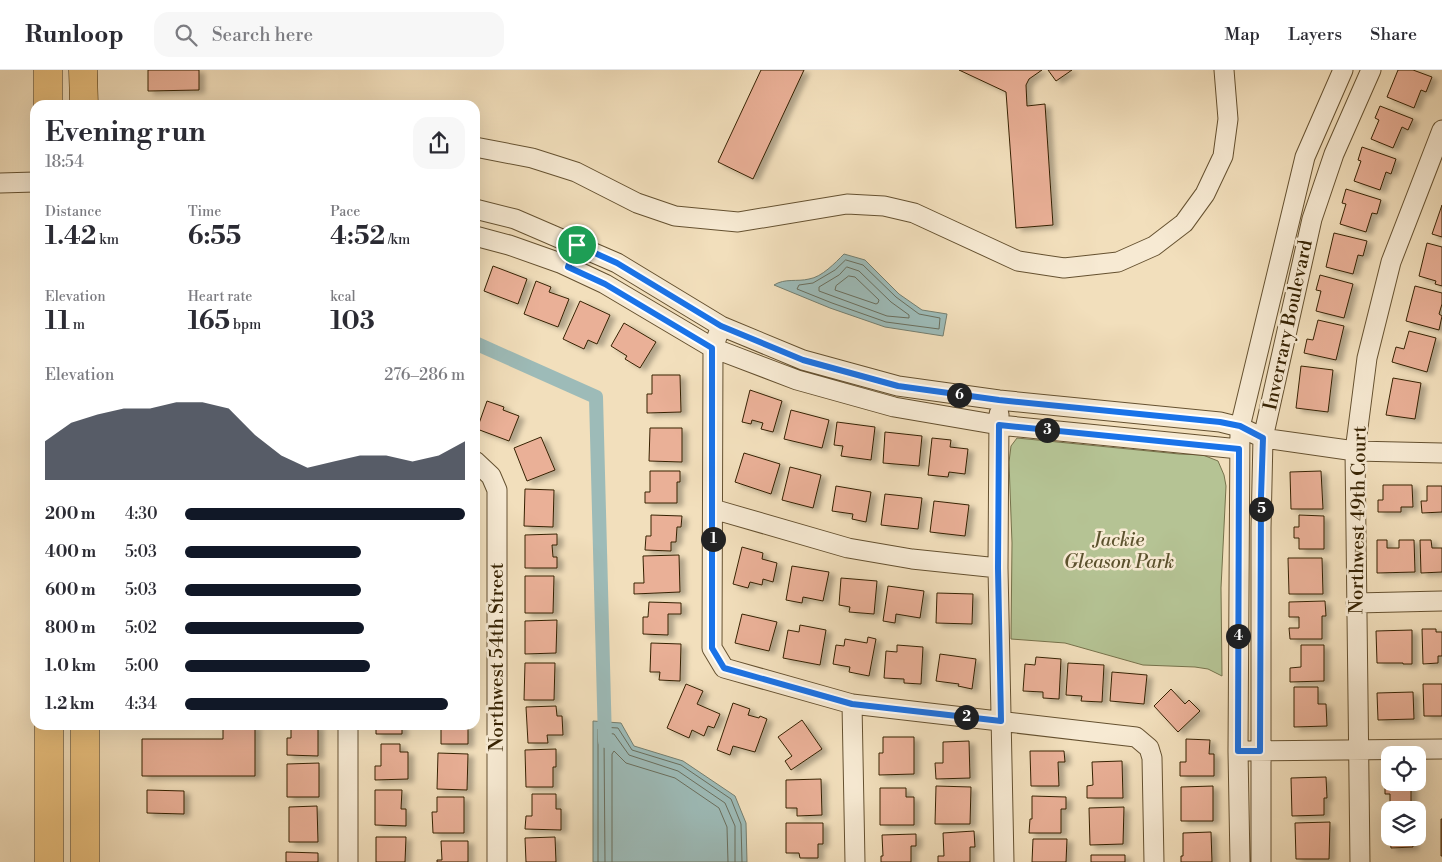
<!DOCTYPE html>
<html lang="en">
<head>
<meta charset="utf-8">
<style>
  body { margin:0; font-family:"Libre Bodoni",serif; background:#f7f7f7; color:#2b2b33; height:100vh; display:flex; flex-direction:column; font-size:19px; white-space:nowrap }
  * { box-sizing:border-box; margin:0 }
  p { font-size:16px; color:#7c7c81 }
  .icon { flex:none; width:28px; height:28px; fill:none; stroke:currentColor; stroke-width:2; stroke-linecap:round; stroke-linejoin:round }
  .map { position:relative; flex:1; overflow:hidden }
  .panel { position:absolute; left:30px; top:30px; width:450px; height:630px; display:flex; flex-direction:column; background:#fff; border-radius:15px; box-shadow:0 5px 20px #0002 }
  .panel>* { flex:none }
  .buttons { position:absolute; left:1381px; top:676px; display:grid; gap:10px }
  .buttons a { display:grid; place-items:center; width:45px; height:45px; border-radius:10px; background:#fff; box-shadow:0 5px 20px #0002; font-size:25px }
  .pin { position:absolute; display:grid; place-items:center; width:42px; height:42px; color:#fff; margin:-21px; border:2px solid #fff; border-radius:50%; box-shadow:0 1px 5px #0007 }
  .km { position:absolute; width:25px; height:25px; margin:-12px; border-radius:50%; background:#222; color:#fff; font-size:14px; line-height:25px; text-align:center }
  .round { display:grid; place-items:center; flex:none; width:52px; height:52px; border-radius:15px; background:#f7f7f7 }
  .headline { display:flex; align-items:center; justify-content:space-between; height:85px; padding:0 15px }
  h1 { font-size:28px; font-weight:800; line-height:38px }
  .figures { display:grid; grid-template-columns:repeat(3,1fr); gap:8px; height:85px; padding:5px 15px }
  .figures div { display:grid; align-content:center }
  .figures b { font-size:25px; font-weight:800 }
  .figures small { font-size:14px; font-weight:400 }
  .figures p { font-size:14px }
  .chart { height:140px; padding:10px 15px }
  .chart p { display:flex; justify-content:space-between }
  .chart svg { width:100%; height:90px; margin-top:5px; fill:#111827; opacity:.7 }
  ul { padding:0 15px; list-style:none; font-size:16px }
  li { display:grid; grid-template-columns:80px 60px 1fr; align-items:center; height:38px }
  li i { height:12px; border-radius:6px; background:#111827 }
  header { display:flex; align-items:center; gap:30px; box-sizing:border-box; height:70px; padding:0 25px; background:#fff; border-bottom:1px solid #e1e1e2 }
  header strong { font-size:24px }
  nav { display:flex; gap:28px; margin-inline-start:auto; font-size:18px }
  .search { width:350px; height:45px; background:#f7f7f7; display:flex; align-items:center; gap:12px; box-sizing:border-box; padding:0 18px; border-radius:15px; color:#7c7c81; font-size:19px }
  .map>svg:first-child { display:block }
  .green { fill:#b5c394; stroke:#76724b }
  .water { fill:#9dbbb8; stroke:#747e6f }
  .lines { fill:none; stroke-linecap:round; stroke-linejoin:round }
  .shore { stroke:#6a6e5d; stroke-width:1 }
  .canal { stroke:#9dbbb8; stroke-width:14 }
  .building { fill:#eab097; stroke:#362202; filter:url(#shadow) }
  .minor-casing { stroke:#655130; stroke-width:21 }
  .highway-casing { stroke:#362202; stroke-width:29 }
  .minor { stroke:#f7ead3; stroke-width:19 }
  .highway { stroke:#e9c07e; stroke-width:28 }
  .route-casing { stroke:#fff; stroke-width:10 }
  .route { stroke:#1a73e8; stroke-width:6 }
  .labels { text-anchor:middle; dominant-baseline:central; stroke-width:5; stroke-linejoin:round; paint-order:stroke }
  .street-label { font-size:19px; fill:#362202; stroke:#f7ead3 }
  .park-label { font-size:19px; font-style:italic; fill:#5c522e; stroke:#f7ead3 }
</style>
</head>
<body>
<header>
<strong>Runloop</strong>
<div class="search"><svg class="icon" aria-label="search" viewBox="0 0 24 24"><circle cx="10" cy="10" r="6"/><path d="M15 15l6 6"/></svg>Search here</div>
<nav><a>Map</a><a>Layers</a><a>Share</a></nav>
</header>
<div class="map">
<svg width="1442" height="792" viewBox="0 0 1442 792">
  <defs>
    <filter id="shadow"><feDropShadow dx="5.5" dy="3" stdDeviation="2.5" flood-color="#0004"/></filter>
  </defs>
  <rect width="100%" height="100%" fill="#f2dfbc"/>
  <filter id="stains"><feTurbulence type="fractalNoise" baseFrequency=".004" numOctaves="4"/><feColorMatrix values="0 0 0 0 .2 0 0 0 0 .09 0 0 0 0 .02 0 0 0 .5 -.17"/></filter>
  <radialGradient id="worn" r=".72"><stop offset=".6" stop-color="#630" stop-opacity="0"/><stop offset="1" stop-color="#630" stop-opacity=".3"/></radialGradient>
  <path class="green" d="M1017 368 1179 384 1203 385 1218 391 1224 405 1226 416 1221 518 1222 606 1208 599 1195 597 1143 595 1065 573 1011 569 1012 473 1009 392 1011 376Z"/>
  <path class="water" d="M844 184 865 190 899 224 922 240 947 244 943 266 885 257 830 238 774 215C785 208 797 212 809 209 822 207 835 193 844 184Z
    M593 651 621 653 634 676 683 691 735 726 746 753 747 792H593Z"/>
  <g class="lines">
    <path class="shore" d="M846 190 863 195 896 227 919 244 940 248 939 259 886 252 832 233 797 219 799 215 813 213 835 200Z
      M847 197 859 201 891 232 909 245V248L887 246 819 221V217L839 205Z
      M849 206 855 207 879 230 878 233 876 234 835 220 836 216Z
      M598 792V659L600 657 618 658 632 680 681 695 731 729 741 754 742 792
      M605 792 604 666 606 663 614 664 629 685 678 701 725 733 735 756V792
      M612 792V684L614 681 626 693 675 708 719 738 727 757 728 792"/>
    <path class="canal" d="M475 273 596 327 605 671"/>
  </g>
  <path class="building" d="M148 0H199V20L148 21Z
    M761 0H804L753 109 718 92Z
    M959 0H1042L1029 9 1026 15 1027 36 1045 34 1053 155 1016 158 1006 22Z
    M1048 0H1072L1056 11Z
    M1398 0H1413L1432 7 1426 22 1421 20 1414 38 1387 27Z
    M1380 36 1413 49 1408 60 1402 57 1393 78 1371 69 1379 50 1375 48Z
    M1362 77 1396 89 1391 104 1386 102 1380 120 1354 111 1361 91 1358 90Z
    M1346 119 1381 130 1377 144 1372 143 1366 162 1340 154 1346 134 1342 133Z
    M1442 135V167L1432 164Z
    M1334 163 1367 171 1363 186 1358 185 1353 204 1326 197Z
    M1427 173 1442 177V216L1435 214 1436 211 1419 206Z
    M493 196 527 209 518 234 484 221Z
    M1320 205 1353 214 1344 248 1316 241 1321 221 1316 220Z
    M536 211 551 217 549 222 569 229 558 257 524 244Z
    M1415 216 1442 223V234L1439 244 1442 246 1439 260 1406 251Z
    M580 231 610 245 597 274 588 270 584 279 563 269Z
    M1318 250 1344 256 1336 290 1304 283 1307 269 1313 270Z
    M624 253 656 272 640 298 625 289 627 286 611 276Z
    M1409 261 1436 268 1427 302 1392 292 1396 277 1404 279Z
    M1301 296 1333 300 1328 342 1296 338Z
    M652 305H680L681 342 647 343V324H652Z
    M1393 308 1421 313 1415 349 1386 345Z
    M750 320 782 331 773 362 761 359 763 353 752 350 751 354 742 352Z
    M487 331 504 337 503 340 519 346 509 371 477 359Z
    M791 340 829 350 822 378 784 369Z
    M837 352 875 357 871 390 841 386 843 376 834 375Z
    M650 358H682V392L649 391Z
    M885 362 922 366 919 396 883 393Z
    M541 367 555 400 527 411 514 378Z
    M932 368 951 370 950 377 968 379 965 404 949 402 948 407 928 405Z
    M744 383 780 394 771 424 735 412Z
    M790 397 821 405 813 438 782 430Z
    M650 401H680V412H677V433H645V422H650Z
    M1321 401 1323 439H1291L1290 402Z
    M1383 415H1412L1413 437H1401V442H1378V430H1383Z
    M836 416 871 422 866 452 852 449 853 444 832 441Z
    M1427 416H1442V442L1422 443 1421 431H1427Z
    M525 419 554 420 553 457 524 456Z
    M885 424 922 428 918 459 881 455Z
    M934 431 969 435 965 466 930 462Z
    M651 445 682 446 681 457H677L676 472H671V481L645 480 646 466H651Z
    M1299 445 1324 446V479H1299V468H1294V457H1299Z
    M557 464V475H552L553 487H557V498H525V465Z
    M1377 470H1387V478H1399V470H1414L1415 502 1377 503Z
    M1420 470H1431L1432 478H1442V502L1421 503Z
    M742 477 763 483 762 489 777 493 773 512 763 509 762 515 750 512 748 518 733 514Z
    M679 485 680 522 634 524V513H644L643 486Z
    M1288 488H1322L1323 524H1289Z
    M792 496 829 502 823 531 803 527 802 533 786 530Z
    M525 506H554L553 543H525Z
    M841 508 877 511 874 544 849 542 850 537 839 535Z
    M888 516 924 521 920 548 896 544 895 553 883 551Z
    M937 523 973 524 972 554 936 553Z
    M1325 531 1326 546H1322V569H1290L1289 558H1299V547H1289V532Z
    M649 532 681 533V544H668V565L643 564V547H648Z
    M742 544 777 552 769 581 735 573Z
    M557 550 556 583 525 584V551Z
    M800 555 826 560 820 595 783 588 788 560 799 562Z
    M1422 559H1436V562H1442V586H1438V593L1423 594Z
    M1412 560V594H1403V593H1377L1376 561Z
    M868 567 876 569 869 606 849 602 850 597 833 594 836 575 844 576 845 569 867 573Z
    M651 573 681 574 680 611 659 610 660 602H650Z
    M897 575 923 577 921 614 904 613V609L884 608 886 581 897 582Z
    M1301 575H1324V611L1290 612V598L1301 597Z
    M940 584 976 589 972 619 958 616 959 614 936 611Z
    M1036 587 1061 589 1059 629 1043 628V622L1023 621 1025 594 1035 595Z
    M525 593H555L554 630H524Z
    M1068 593 1104 595 1102 632 1081 631 1082 626 1066 625Z
    M1112 602 1147 605 1144 634 1110 631Z
    M686 614 703 621 697 634 720 644 714 658 708 656 704 666 692 660 689 668 667 658Z
    M1423 614H1442V646H1424Z
    M1294 617H1318V634H1326L1327 656 1294 657Z
    M1171 619 1185 634 1189 630 1200 641 1178 662 1154 636Z
    M1413 622 1414 649 1378 650 1377 623Z
    M733 633 750 639 748 645 759 648 760 646 767 649 755 682 733 676 730 685 717 680Z
    M556 636 557 646H562L563 665H547L548 673H528L526 637Z
    M802 650 822 679 791 700 785 691 792 686 778 667Z
    M223 655H255V706H142V669H223Z
    M291 655H318V686L287 685V668H291Z
    M376 655H402V664H376Z
    M441 655H468V674H441Z
    M883 667H914V704L879 705V683H883Z
    M1186 669 1210 670 1209 684H1214V706H1180V692H1186Z
    M969 671 970 708 936 709 935 693H943V672Z
    M381 674H400V682H408V709L375 710V696H381Z
    M556 679V697H553V717H526L525 680Z
    M1030 681H1064L1065 692H1058L1059 716H1031Z
    M438 683 468 684 467 720 437 719Z
    M1122 691 1123 728H1087V716L1093 715 1092 692Z
    M319 693V727H287V694Z
    M1326 707 1327 728H1324V745L1292 746 1291 708Z
    M1385 707H1390V712H1411V734H1390V724H1385Z
    M821 709 822 745 797 746V738H786V710Z
    M936 716 971 717 970 754H935Z
    M1213 716V751H1181V717Z
    M880 718H906V727H914V755H880Z
    M147 720 184 721V744L147 743Z
    M375 720H402L401 739H406V756L375 755Z
    M532 724H556V739H561V760L525 759 526 746H532Z
    M1032 726 1066 727V739H1061V763H1029L1030 749H1032Z
    M437 727H464V763H433L432 742H437Z
    M317 736 318 772H289V737Z
    M1124 737 1123 774 1090 775 1089 738Z
    M1441 749H1442V786H1441Z
    M1330 752 1329 789H1296L1295 753Z
    M786 753H823V774H818V788H800L799 783H786Z
    M974 761 975 777H970V792H938V786H944L943 763Z
    M1211 762 1212 792H1181V786H1183V763Z
    M916 764V776H911V792H881V786H883L882 765Z
    M376 767H406L405 792H376Z
    M555 767 556 792H526L525 768Z
    M1390 768H1412L1413 777 1391 778Z
    M1033 769H1067L1066 792H1032Z
    M441 771H468V792H437V790H442Z
    M286 782 318 783V792H286Z
    M1091 785H1125V792H1091Z"/>
  <g class="lines">
    <defs>
      <path id="minor" d="M475 77 532 88 576 102 637 133 675 146 738 152 847 134 884 136 914 143 1018 191 1064 198 1118 192 1154 176 1184 153 1205 124 1223 86 1228 49 1224 0
        M0 113 35 112
        M475 139 515 149 617 193 721 256 803 290 898 316 999 330 1220 352 1240 357 1263 368 1355 381 1442 383
        M475 166 509 175 560 193 605 214 713 278 797 310 894 337 999 355 1239 379
        M721 256 713 278 712 578 724 598 852 634 1136 667 1149 678 1152 688 1154 792
        M999 344 998 498 1004 792
        M475 391 491 406 497 420V792
        M713 439 848 478 912 489 998 498
        M1356 533 1442 531
        M852 634 855 792
        M348 655V792
        M1248 681 1442 679
        M1240 792 1238 681 1240 357 1305 87 1343 0
        M1261 792V458L1263 368 1312 149 1334 84 1371 0
        M1360 792 1355 381 1367 288 1391 192 1442 60"/>
      <path id="highway" d="M48 0V35
        M83 0 84 35
        M49 655V792
        M85 792V655"/>
    </defs>
    <use href="#minor" class="minor-casing"/>
    <use href="#highway" class="highway-casing"/>
    <use href="#minor" class="minor"/>
    <use href="#highway" class="highway"/>
  </g>
  <g class="lines">
    <defs>
      <path id="route" d="M577 175 617 193 721 256 803 290 898 316 999 330 1220 352 1240 356 1263 368 1261 426 1260 681H1238L1239 379 999 355 998 498 1001 651 852 634 724 598 712 578V278L605 214 568 197Z"/>
    </defs>
    <use href="#route" class="route-casing"/>
    <use href="#route" class="route"/>
  </g>
  <g class="labels">
    <g class="street-label">
      <text transform="translate(1288 255) rotate(-78)">Inverrary Boulevard</text>
      <text transform="translate(1358 450) rotate(-89)">Northwest 49th Court</text>
      <text transform="translate(497 587) rotate(-90)">Northwest 54th Street</text>
    </g>
    <g class="park-label">
      <text x="1119" y="470">Jackie<tspan x="1119" dy="22">Gleason Park</tspan></text>
    </g>
  </g>
  <rect width="100%" height="100%" filter="url(#stains)"/>
  <rect width="100%" height="100%" fill="url(#worn)"/>
</svg>
<div class="buttons">
<a><svg class="icon" aria-label="locate" viewBox="0 0 24 24"><circle cx="12" cy="12" r="6"/><path d="M12 2v4M12 18v4M2 12h4M18 12h4"/></svg></a>
<a><svg class="icon" aria-label="layers" viewBox="0 0 24 24"><path d="M12 4l9 5-9 5-9-5zM3 14l9 5 9-5"/></svg></a>
</div>
<div class="pin" style="left:577px;top:175px;background:#1e9e55"><svg class="icon" aria-label="arrive" viewBox="0 0 24 24"><path d="M6 21V4h12l-3 4 3 4H6"/></svg></div>
<b class="km" style="left:713px;top:469px">1</b>
<b class="km" style="left:966px;top:647px">2</b>
<b class="km" style="left:1047px;top:360px">3</b>
<b class="km" style="left:1238px;top:566px">4</b>
<b class="km" style="left:1261px;top:439px">5</b>
<b class="km" style="left:959px;top:325px">6</b>
<section class="panel">
<div class="headline"><div><h1>Evening run</h1><p>18:54</p></div><a class="round"><svg class="icon" aria-label="share" viewBox="0 0 24 24"><path d="M12 15V3M7 8l5-5 5 5M5 13v7h14v-7"/></svg></a></div>
<div class="figures">
<div><p>Distance</p><b>1.42<small> km</small></b></div>
<div><p>Time</p><b>6:55</b></div>
<div><p>Pace</p><b>4:52<small> /km</small></b></div>
</div>
<div class="figures">
<div><p>Elevation</p><b>11<small> m</small></b></div>
<div><p>Heart rate</p><b>165<small> bpm</small></b></div>
<div><p>kcal</p><b>103</b></div>
</div>
<div class="chart"><p><span>Elevation</span>276–286 m</p>
<svg viewBox="0 0 160 44" preserveAspectRatio="none"><path d="M0 44V25L10 16L20 12L30 9L40 9L50 6L60 6L70 9L80 22L90 32L100 38L110 35L120 32L130 32L140 35L150 32L160 25V44z"/></svg>
</div>
<ul>
<li><b>200 m</b>4:30<i style="width:100%"></i></li>
<li><b>400 m</b>5:03<i style="width:63%"></i></li>
<li><b>600 m</b>5:03<i style="width:63%"></i></li>
<li><b>800 m</b>5:02<i style="width:64%"></i></li>
<li><b>1.0 km</b>5:00<i style="width:66%"></i></li>
<li><b>1.2 km</b>4:34<i style="width:94%"></i></li>
</ul>
</section>
</div>
</body>
</html>
